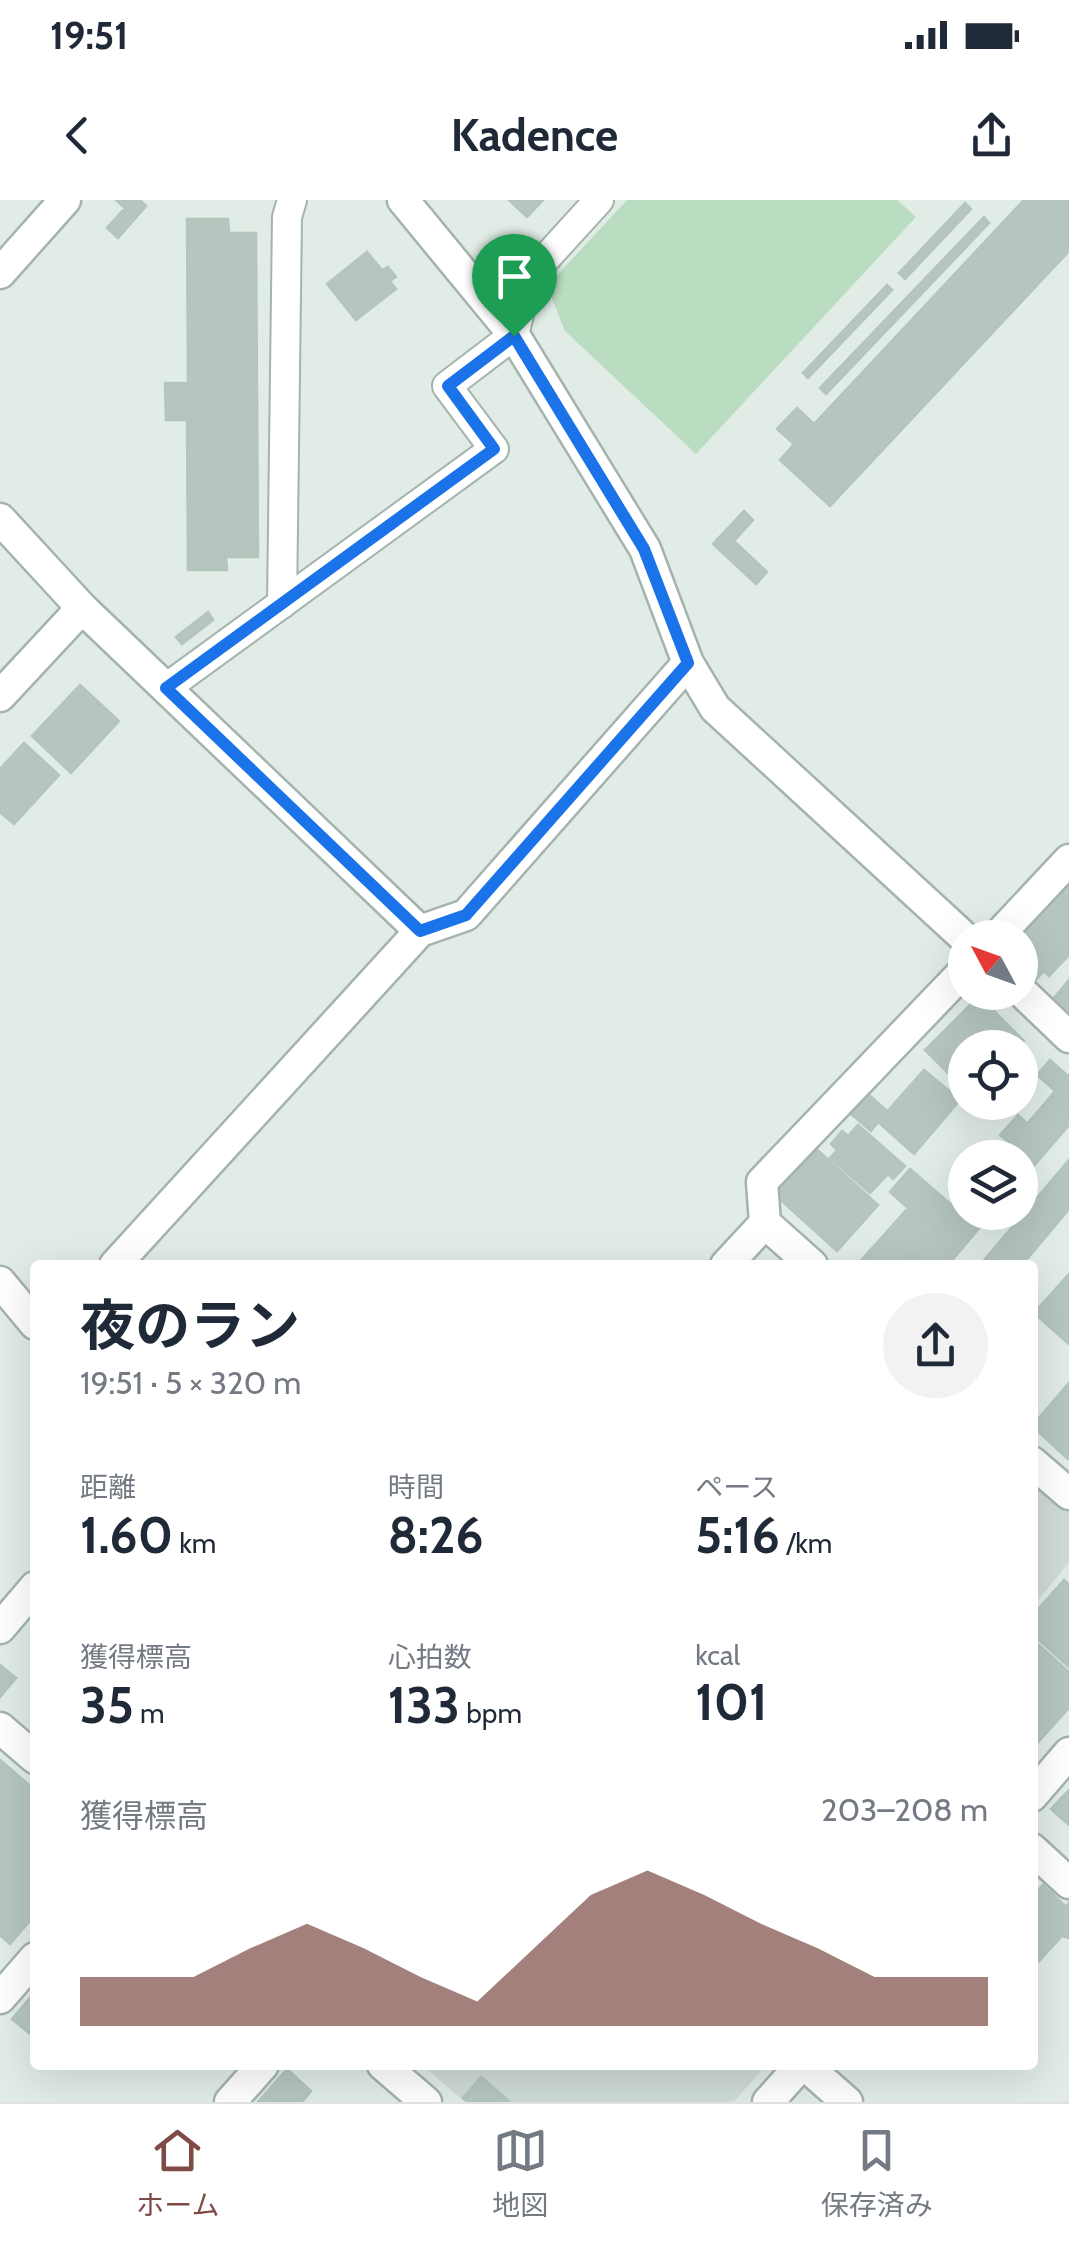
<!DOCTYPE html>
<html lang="ja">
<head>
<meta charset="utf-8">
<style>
  body { margin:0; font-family:Cabin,"Noto Sans JP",sans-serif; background:#f2f2f3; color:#1f2937; height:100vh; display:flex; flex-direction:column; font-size:38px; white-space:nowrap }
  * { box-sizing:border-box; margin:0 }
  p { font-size:32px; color:#747a83 }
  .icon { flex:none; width:55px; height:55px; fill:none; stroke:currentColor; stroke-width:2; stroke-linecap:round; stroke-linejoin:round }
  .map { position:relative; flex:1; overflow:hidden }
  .side { position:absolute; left:30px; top:1060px; width:1008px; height:810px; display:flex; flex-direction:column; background:#fff; border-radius:10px; box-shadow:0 10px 40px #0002 }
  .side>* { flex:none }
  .needle { width:65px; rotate:311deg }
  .buttons { position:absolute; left:948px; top:720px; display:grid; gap:20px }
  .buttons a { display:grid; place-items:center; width:90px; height:90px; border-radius:50%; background:#fff; box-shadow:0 10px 40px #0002; font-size:50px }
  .pin { position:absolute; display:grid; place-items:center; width:85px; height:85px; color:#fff; margin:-102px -42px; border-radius:50% 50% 50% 0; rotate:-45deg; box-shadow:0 0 10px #0007 }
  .pin .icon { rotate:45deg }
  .round { display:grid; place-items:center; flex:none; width:105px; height:105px; border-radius:52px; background:#f2f2f3 }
  .headline { display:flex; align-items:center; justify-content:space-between; height:170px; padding:0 50px }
  h1 { font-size:55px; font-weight:700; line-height:75px }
  .figures { display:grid; grid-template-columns:repeat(3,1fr); gap:15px; height:170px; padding:10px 50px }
  .figures div { display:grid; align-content:center }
  .figures b { font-size:50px; font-weight:700 }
  .figures small { font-size:28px; font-weight:400 }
  .figures p { font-size:28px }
  .chart { height:280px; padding:20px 50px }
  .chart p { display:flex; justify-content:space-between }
  .chart svg { width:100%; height:180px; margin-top:10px; fill:#7e4b46; opacity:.7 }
  .status { display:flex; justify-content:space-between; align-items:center; height:70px; padding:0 50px; background:#fff; direction:ltr }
  .status svg { height:28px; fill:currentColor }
  header { display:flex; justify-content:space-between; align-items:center; height:130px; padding:0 50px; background:#fff; font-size:45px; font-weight:700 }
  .menu { display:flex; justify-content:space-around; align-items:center; height:140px; border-top:2px solid #e0e1e3; background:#fff; font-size:28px; color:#747a83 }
  .menu a { display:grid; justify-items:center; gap:5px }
  .menu .selected { color:#7e4b46 }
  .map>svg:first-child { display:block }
  .built { fill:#cfdbd5 }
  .green { fill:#baddc1 }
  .building { fill:#b6c6bf; stroke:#b3c5bd; stroke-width:2.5 }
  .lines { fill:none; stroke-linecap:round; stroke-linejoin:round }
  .pedestrian-casing { stroke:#a4b4ad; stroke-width:32 }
  .minor-casing { stroke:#a4b4ad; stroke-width:35 }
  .tertiary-casing { stroke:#a4b4ad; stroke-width:35 }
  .pedestrian { stroke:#fff; stroke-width:28 }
  .minor { stroke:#fff; stroke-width:30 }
  .tertiary { stroke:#fff; stroke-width:30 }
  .route-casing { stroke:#fff; stroke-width:20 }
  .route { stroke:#1a73e8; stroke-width:12 }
</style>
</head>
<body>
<div class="status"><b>19:51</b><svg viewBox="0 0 49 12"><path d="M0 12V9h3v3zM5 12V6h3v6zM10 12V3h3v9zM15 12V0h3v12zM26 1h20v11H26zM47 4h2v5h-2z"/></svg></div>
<header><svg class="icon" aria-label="back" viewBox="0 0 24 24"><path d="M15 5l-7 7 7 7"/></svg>Kadence<svg class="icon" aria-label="share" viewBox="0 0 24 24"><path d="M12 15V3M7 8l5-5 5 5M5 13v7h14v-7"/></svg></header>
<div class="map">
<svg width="1069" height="1902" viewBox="0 0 1069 1902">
  <rect width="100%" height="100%" fill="#e1ece6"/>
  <path class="built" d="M1032 1279 1069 1312V1363L1033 1406Z
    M422 1865H766L734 1902H465Z"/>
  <path class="green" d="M627 0H897L916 17 696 254 565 131 547 86Z"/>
  <path class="building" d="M116 0H140L146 6 118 38 107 28 125 8Z
    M509 0H543L527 17Z
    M1024 0H1069V51L830 306 780 260 794 244 777 229 797 208 814 224Z
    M965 3 971 9 905 79 899 73Z
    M984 17 989 23 826 194 820 188Z
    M187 19H228L229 33H256L258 357H226L227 370H188L187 220H166L165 183H188Z
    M367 52 382 70 388 67 396 77 390 81 396 89 356 120 327 84Z
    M887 85 892 90 808 178 803 173Z
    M744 311 753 320 734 341 767 372 756 384 713 344Z
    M208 412 213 420 182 444 176 437Z
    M80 485 119 521 71 573 32 536Z
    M24 543 59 575 14 624 0 612V569Z
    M1069 682V715L1052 700Z
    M1048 696 1069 716V755L1049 776 1044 771 1032 784 1020 772V738H1009Z
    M1069 780V811L1054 798Z
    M985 802 1024 841 1018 848H965V890L925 850 971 804Z
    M1050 860 1067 875 1054 890 1037 875Z
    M924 870 960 900 914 954 878 922Z
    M1068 876 1069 925 1020 982V958H998Z
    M869 895 887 911 871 931 851 914Z
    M1018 915 1027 923 1010 943 1000 935Z
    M858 925 905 966 893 979 888 974 870 993 830 958 837 950 831 944 842 931 848 936Z
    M814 947 878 1005 837 1051 773 993Z
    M1069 960V1009L1022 1065H980Z
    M910 969 954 1007 903 1065H857L908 1008 890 992Z
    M965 996V1012H993L948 1065H905Z
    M1069 1074V1144L1034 1113Z
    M1069 1183V1258L1068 1259 1032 1226Z
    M1064 1380 1069 1385V1467L1032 1434V1416Z
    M1032 1439 1069 1472V1508L1032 1549Z
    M0 1465 16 1478 0 1497Z
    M0 1560 35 1590V1715L10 1744 0 1735Z
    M1069 1590V1625L1051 1609Z
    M1043 1685 1066 1707 1069 1703V1738L1062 1736 1039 1761 1032 1756V1696Z
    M35 1792V1838L12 1819Z
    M287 1869 311 1891 302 1902H258Z
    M481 1877 510 1902H468L463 1898Z"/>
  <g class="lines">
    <defs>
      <path id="pedestrian" d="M282 404 287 17 292 0
        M166 488 494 249 447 186 514 135 528 78 599 0"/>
      <path id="minor" d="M403 0 514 135 645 349 688 463 715 508 965 738
        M0 73 65 0
        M0 319 82 408 420 731
        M0 496 82 408
        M996 738 1069 660
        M1020 790 1069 837
        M765 1023 812 1065
        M115 1065 420 731 466 715 688 463
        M726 1065 765 1023 762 982 965 770
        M0 1082 35 1124
        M1032 1262 1069 1294
        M0 1428 35 1387
        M0 1528 35 1558
        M1032 1649 1069 1683
        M0 1798 35 1758
        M383 1865 426 1902
        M805 1865 847 1902
        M230 1902 263 1865"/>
      <path id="tertiary" d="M1032 1596 1069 1553
        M768 1902 801 1865"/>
    </defs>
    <use href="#pedestrian" class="pedestrian-casing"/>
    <use href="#minor" class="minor-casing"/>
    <use href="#tertiary" class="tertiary-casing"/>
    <use href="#pedestrian" class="pedestrian"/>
    <use href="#minor" class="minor"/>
    <use href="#tertiary" class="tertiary"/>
  </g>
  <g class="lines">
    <defs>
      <path id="route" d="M514 136 644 349 688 463 466 715 420 731 166 488 494 249 448 186Z"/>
    </defs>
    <use href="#route" class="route-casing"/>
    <use href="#route" class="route"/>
  </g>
</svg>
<div class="buttons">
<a><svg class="needle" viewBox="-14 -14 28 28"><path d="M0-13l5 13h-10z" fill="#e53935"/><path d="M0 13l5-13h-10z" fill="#747a83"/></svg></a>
<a><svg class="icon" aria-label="locate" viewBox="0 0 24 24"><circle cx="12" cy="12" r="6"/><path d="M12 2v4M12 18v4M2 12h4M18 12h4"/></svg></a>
<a><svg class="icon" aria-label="layers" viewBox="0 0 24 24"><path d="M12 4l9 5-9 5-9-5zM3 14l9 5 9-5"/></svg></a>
</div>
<div class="pin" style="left:514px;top:136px;background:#1e9e55"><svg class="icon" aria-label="arrive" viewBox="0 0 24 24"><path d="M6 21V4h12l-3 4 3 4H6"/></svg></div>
<section class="side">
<div class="headline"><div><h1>夜のラン</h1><p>19:51 · 5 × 320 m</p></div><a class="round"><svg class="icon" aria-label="share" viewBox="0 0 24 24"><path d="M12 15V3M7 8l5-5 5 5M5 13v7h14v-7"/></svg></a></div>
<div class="figures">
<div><p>距離</p><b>1.60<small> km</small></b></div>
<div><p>時間</p><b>8:26</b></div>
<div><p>ペース</p><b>5:16<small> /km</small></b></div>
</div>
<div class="figures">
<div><p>獲得標高</p><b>35<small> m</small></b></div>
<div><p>心拍数</p><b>133<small> bpm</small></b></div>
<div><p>kcal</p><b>101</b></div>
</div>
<div class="chart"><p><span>獲得標高</span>203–208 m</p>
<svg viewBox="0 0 160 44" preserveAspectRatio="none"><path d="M0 44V32L10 32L20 32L30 25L40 19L50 25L60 32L70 38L80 25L90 12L100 6L110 12L120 19L130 25L140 32L150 32L160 32V44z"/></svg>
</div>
</section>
</div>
<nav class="menu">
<a class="selected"><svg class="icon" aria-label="home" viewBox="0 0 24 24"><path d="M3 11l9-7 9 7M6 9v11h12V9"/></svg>ホーム</a>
<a><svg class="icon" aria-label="map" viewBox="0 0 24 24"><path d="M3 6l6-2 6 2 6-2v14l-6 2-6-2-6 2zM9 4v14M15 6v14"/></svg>地図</a>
<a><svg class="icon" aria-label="saved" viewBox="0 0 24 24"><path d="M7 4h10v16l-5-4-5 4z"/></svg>保存済み</a>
</nav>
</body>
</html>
